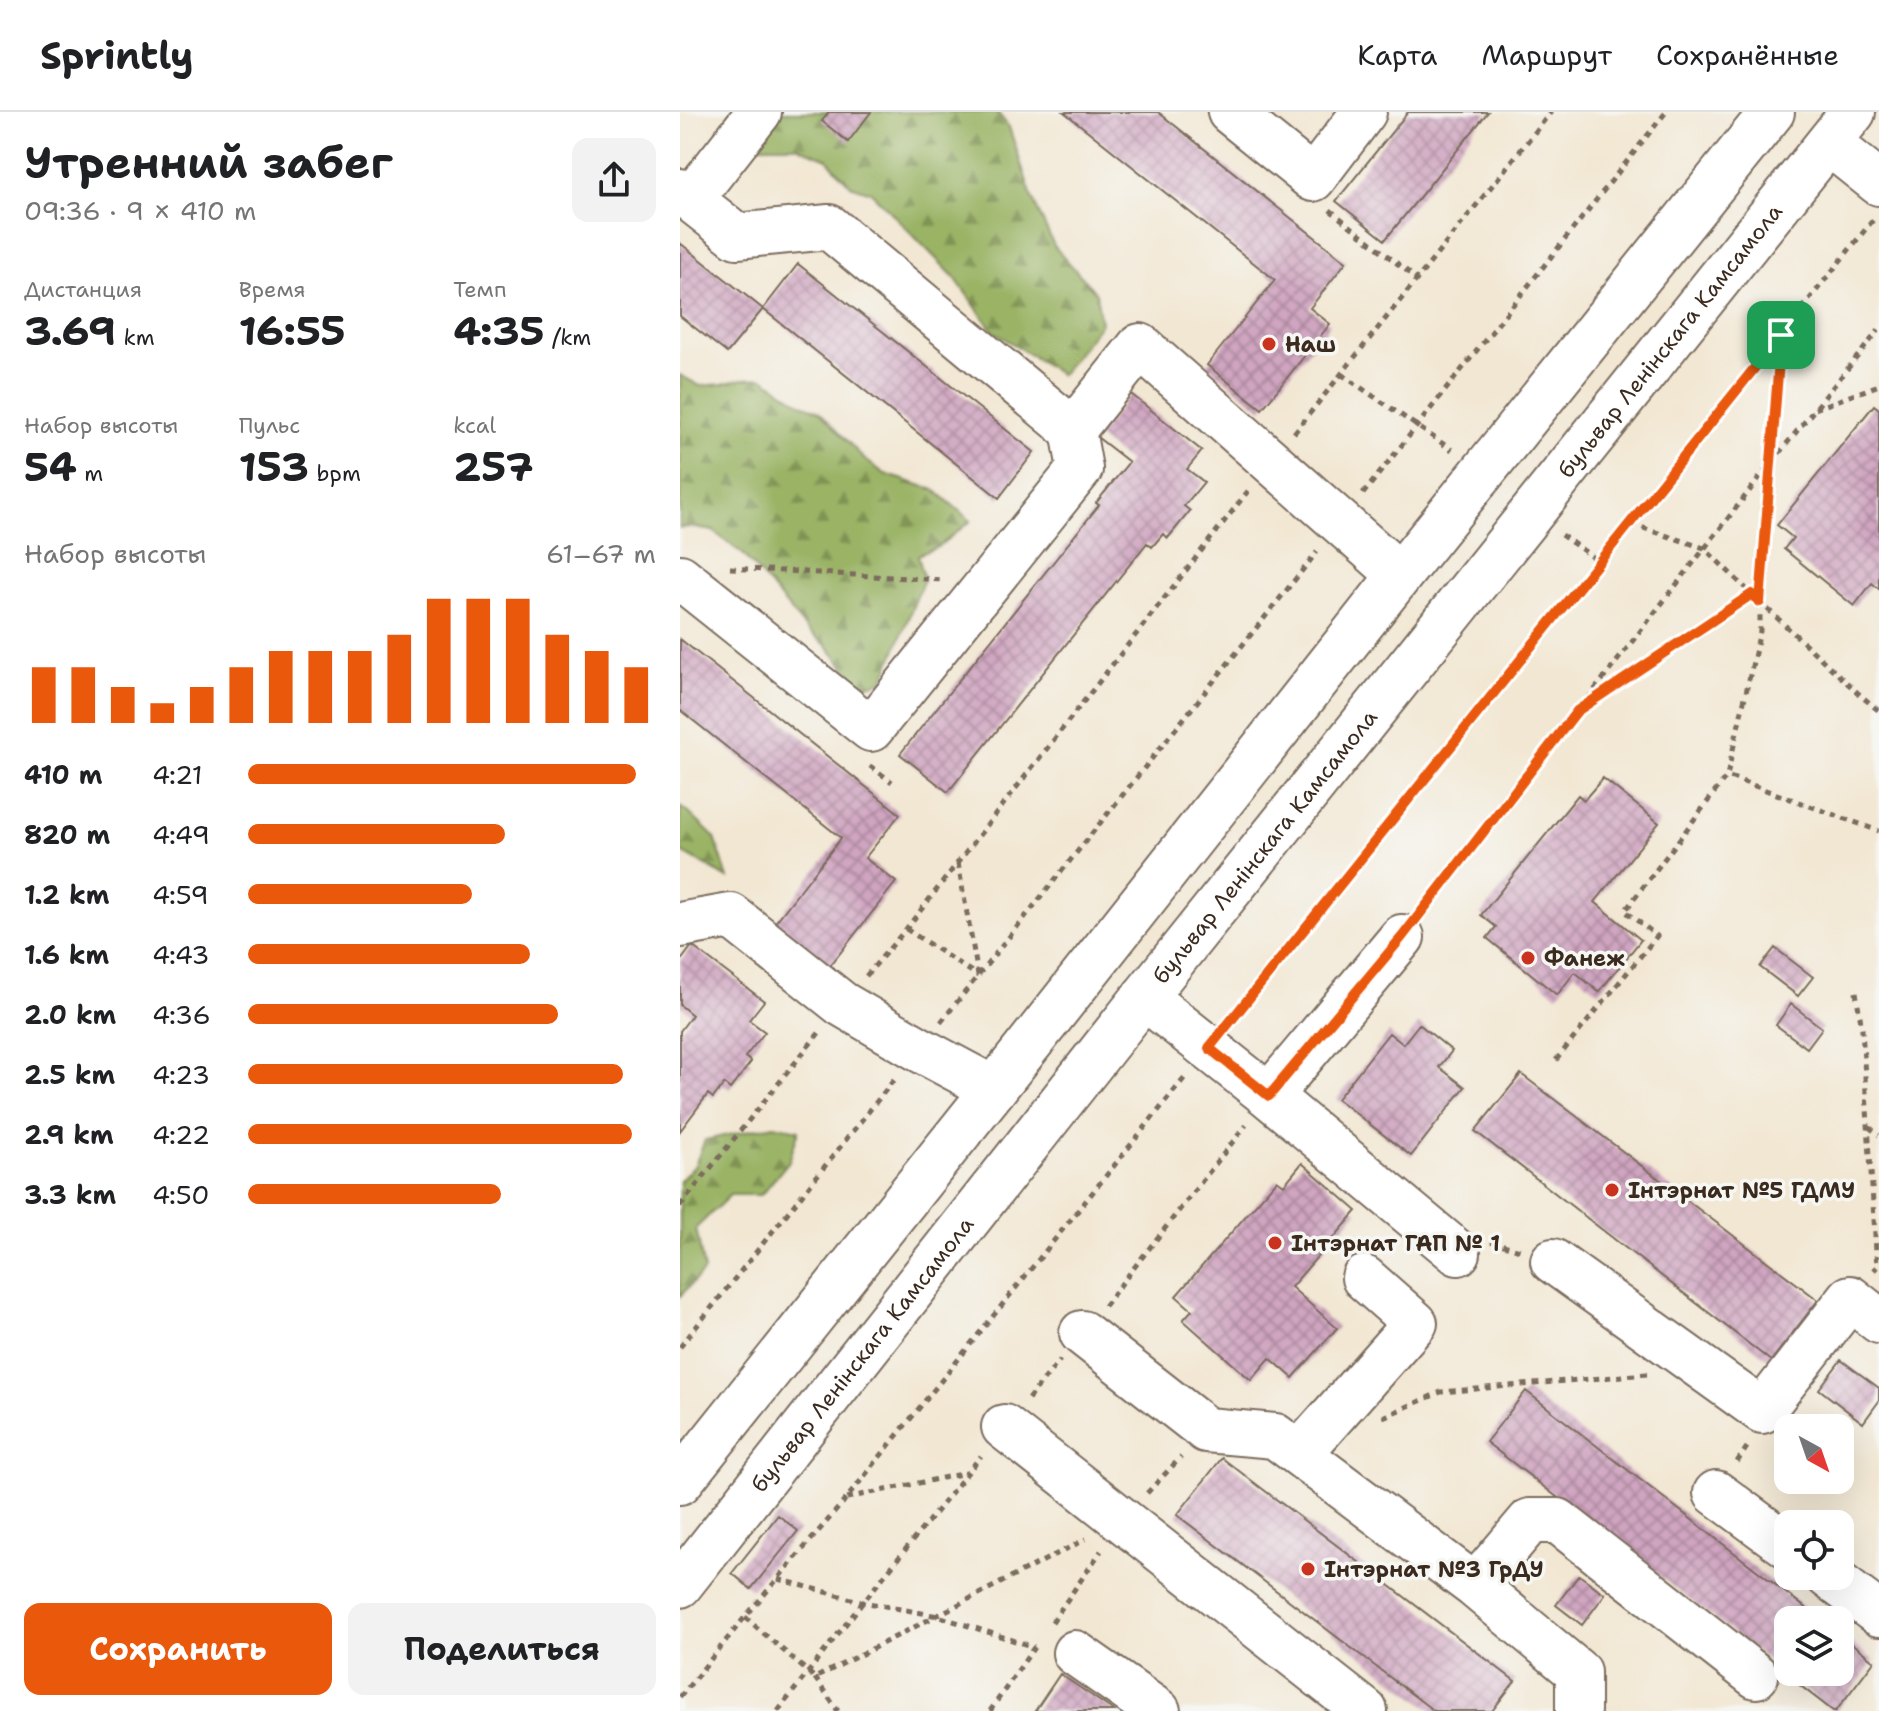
<!DOCTYPE html>
<html lang="ru">
<head>
<meta charset="utf-8">
<style>
  body { margin:0; font-family:"Shantell Sans",sans-serif; background:#f2f2f2; color:#202124; height:100vh; display:flex; flex-direction:column; font-size:30px; white-space:nowrap }
  * { box-sizing:border-box; margin:0 }
  p { font-size:26px; color:#757577 }
  .icon { flex:none; width:44px; height:44px; fill:none; stroke:currentColor; stroke-width:2; stroke-linecap:round; stroke-linejoin:round }
  .map { position:relative; flex:1; overflow:hidden }
  .details { display:flex; flex-direction:column; background:#fff; width:680px }
  .details>* { flex:none }
  .needle { width:52px; rotate:140deg }
  .controls { position:absolute; left:1094px; top:1302px; display:grid; gap:16px }
  .controls a { display:grid; place-items:center; width:80px; height:80px; border-radius:16px; background:#fff; box-shadow:0 8px 32px #0002; font-size:40px }
  .pin { position:absolute; display:grid; place-items:center; width:68px; height:68px; color:#fff; margin:-34px; border-radius:16px; box-shadow:0 4px 12px #0006 }
  .round { display:grid; place-items:center; flex:none; width:84px; height:84px; border-radius:16px; background:#f2f2f2 }
  .headline { display:flex; align-items:center; justify-content:space-between; height:136px; padding:0 24px }
  h1 { font-size:44px; font-weight:700; line-height:60px }
  .metrics { display:grid; grid-template-columns:repeat(3,1fr); gap:12px; height:136px; padding:8px 24px }
  .metrics div { display:grid; align-content:center }
  .metrics b { font-size:40px; font-weight:700 }
  .metrics small { font-size:22px; font-weight:400 }
  .metrics p { font-size:22px }
  .chart { height:224px; padding:16px 24px }
  .chart p { display:flex; justify-content:space-between }
  .chart svg { width:100%; height:144px; margin-top:8px; stroke:#ea580c; stroke-width:6 }
  .action { display:flex; gap:16px; margin-top:auto; padding:16px 24px }
  .action a { flex:1; height:92px; border-radius:16px; background:#ea580c; color:#fff; font-size:32px; font-weight:700; line-height:92px; text-align:center }
  .action a+a { background:#f2f2f2; color:#202124 }
  ul { padding:0 24px; list-style:none; font-size:26px }
  li { display:grid; grid-template-columns:128px 96px 1fr; align-items:center; height:60px }
  li i { height:20px; border-radius:10px; background:#ea580c }
  header { display:flex; align-items:center; gap:48px; box-sizing:border-box; height:112px; padding:0 40px; background:#fff; border-bottom:2px solid #e0e0e0 }
  header strong { font-size:38px }
  nav { display:flex; gap:44px; margin-inline-start:auto; font-size:28px }
  main { display:flex; flex:1; min-height:0 }
  .map>svg:first-child { display:block }
  .forest { fill:url(#forest-firs); stroke:#6a6e42; stroke-width:2 }
  .building { fill:url(#building-cross-hatch) }
  .lines { fill:none; stroke-linecap:round; stroke-linejoin:round }
  .minor-casing { stroke:#7b6c5d; stroke-width:48 }
  .major-casing { stroke:#7b6c5d; stroke-width:48 }
  .path { stroke:#7b6c5d; stroke-width:5; stroke-dasharray:6 6; stroke-linecap:butt }
  .minor { stroke:#fff; stroke-width:44 }
  .major { stroke:#fff; stroke-width:44 }
  .route-casing { stroke:#fff; stroke-width:16 }
  .route { stroke:#ea580c; stroke-width:10 }
  .poi-dot { fill:#c8321e; stroke:#f6f6f2; stroke-width:3 }
  .labels { text-anchor:middle; dominant-baseline:central; stroke-width:7; stroke-linejoin:round; paint-order:stroke }
  .street-label { font-size:22px; fill:#3b2a1e; stroke:#f6f6f2 }
  .poi-label { font-size:22px; font-weight:bold; fill:#3b2a1e; stroke:#f6f6f2; text-anchor:start }
</style>
</head>
<body>
<header>
<strong>Sprintly</strong>
<nav><a>Карта</a><a>Маршрут</a><a>Сохранённые</a></nav>
</header>
<main>
<section class="details">
<div class="headline"><div><h1>Утренний забег</h1><p>09:36 · 9 × 410 m</p></div><a class="round"><svg class="icon" aria-label="share" viewBox="0 0 24 24"><path d="M12 15V3M7 8l5-5 5 5M5 13v7h14v-7"/></svg></a></div>
<div class="metrics">
<div><p>Дистанция</p><b>3.69<small> km</small></b></div>
<div><p>Время</p><b>16:55</b></div>
<div><p>Темп</p><b>4:35<small> /km</small></b></div>
</div>
<div class="metrics">
<div><p>Набор высоты</p><b>54<small> m</small></b></div>
<div><p>Пульс</p><b>153<small> bpm</small></b></div>
<div><p>kcal</p><b>257</b></div>
</div>
<div class="chart"><p><span>Набор высоты</span>61–67 m</p>
<svg viewBox="0 0 160 44" preserveAspectRatio="none"><path d="M5 44V27M15 44V27M25 44V33M35 44V38M45 44V33M55 44V27M65 44V22M75 44V22M85 44V22M95 44V17M105 44V6M115 44V6M125 44V6M135 44V17M145 44V22M155 44V27"/></svg>
</div>
<ul>
<li><b>410 m</b>4:21<i style="width:95%"></i></li>
<li><b>820 m</b>4:49<i style="width:63%"></i></li>
<li><b>1.2 km</b>4:59<i style="width:55%"></i></li>
<li><b>1.6 km</b>4:43<i style="width:69%"></i></li>
<li><b>2.0 km</b>4:36<i style="width:76%"></i></li>
<li><b>2.5 km</b>4:23<i style="width:92%"></i></li>
<li><b>2.9 km</b>4:22<i style="width:94%"></i></li>
<li><b>3.3 km</b>4:50<i style="width:62%"></i></li>
</ul>
<div class="action"><a>Сохранить</a><a>Поделиться</a></div>
</section>
<div class="map">
<svg width="1199" height="1599" viewBox="0 0 1199 1599">
  <defs>
    <pattern id="forest-firs" width="22" height="20" patternUnits="userSpaceOnUse" patternTransform="scale(2)"><rect width="22" height="20" fill="#9ab365"/><path d="M5 1l3.5 6h-7zM16 11l3.5 6h-7z" fill="#7f9253"/></pattern>
    <pattern id="building-cross-hatch" width="8" height="8" patternUnits="userSpaceOnUse" patternTransform="scale(2)"><rect width="8" height="8" fill="#d0a5c1"/><path d="M0 0l8 8M0 8l8-8" fill="none" stroke="#aa879c"/></pattern>
  </defs>
  <rect width="100%" height="100%" fill="#f6f6f2"/>
  <filter id="ink" filterUnits="userSpaceOnUse"><feTurbulence type="fractalNoise" baseFrequency=".0125" numOctaves="2"/><feDisplacementMap in="SourceGraphic" scale="16" xChannelSelector="R" yChannelSelector="G"/><feConvolveMatrix kernelMatrix="1 2 1 2 8 2 1 2 1" color-interpolation-filters="sRGB"/></filter>
  <filter id="wash" filterUnits="userSpaceOnUse"><feTurbulence type="fractalNoise" baseFrequency=".006" numOctaves="4" result="noise"/><feDisplacementMap in="SourceGraphic" scale="32" xChannelSelector="R" yChannelSelector="G"/><feGaussianBlur stdDeviation="1.8" result="paint"/><feColorMatrix in="noise" values="0 0 0 0 0 0 0 0 0 0 0 0 0 0 0 0 0 1.4 0 .05"/><feComposite in="paint" operator="in"/></filter>
  <g filter="url(#wash)">
    <rect width="100%" height="100%" fill="#f2e7d3"/>
    <path class="forest" d="M50 0H317L329 15 353 88 374 134 416 181 421 211 381 263 313 219 275 166 191 80 170 73 147 47 116 34H77L49 5Z
      M0 263 20 274 42 272 62 267 83 266 119 290 140 300 184 347 205 362 255 378 291 409 258 435 238 443 244 467 203 569 181 575 147 534 127 518 63 442 33 419 12 415 0 416Z
      M0 695 8 700 35 726 48 766 0 739Z
      M94 1013 119 1018 109 1049 81 1083H50L16 1116 24 1159 0 1184V1069L15 1053 25 1028Z"/>
    <g id="blocks">
      <path class="building" d="M149 0H191L168 30 142 9Z
        M384 0H478L666 150 630 196 650 212 582 297 527 253 595 168Z
        M728 0H808L705 128 656 89Z
        M0 131 83 197 118 152 354 340 319 386 83 197 47 241 0 204Z
        M451 282 522 339 507 357 524 370 504 394 510 399 488 426 483 422 472 435 467 431 268 680 220 642 419 393 416 391 449 350 417 325Z
        M1194 293 1199 297V477L1192 471 1174 494 1104 437 1113 426 1097 413Z
        M0 527 220 702 185 746 216 770 149 855 94 812 161 726 0 598Z
        M923 666 979 711 915 790 961 828 919 880 895 860 877 883 807 826 816 815 801 803 898 683 904 688Z
        M12 834 84 889 69 908 85 920 65 945 71 950 50 977 44 972 33 986 28 982 0 1019V919L12 903 0 893V850Z
        M1095 836 1133 865 1118 884 1080 855Z
        M1111 892 1142 916 1127 936 1096 913Z
        M739 912 772 939 759 955 785 975 731 1044 657 987 709 921 723 932Z
        M841 962 1138 1188 1091 1249 795 1019Z
        M622 1051 677 1099 611 1175 657 1216 613 1266 590 1246 571 1268 503 1208 512 1198 496 1184 597 1068 604 1073Z
        M1161 1248 1199 1276V1289L1183 1311 1139 1277Z
        M846 1279 1141 1508H1108V1560H1160V1522L1194 1549 1156 1599H1153L806 1330Z
        M542 1346 835 1569 812 1599H754L497 1403Z
        M98 1403 118 1419 71 1477 52 1461Z
        M899 1463 925 1482 902 1513 876 1493Z
        M380 1562 434 1599H355Z"/>
    </g>
  </g>
  <g filter="url(#ink)">
    <use href="#blocks" fill-opacity="0" stroke="#7b6c5d" stroke-width="2"/>
    <g class="lines">
      <defs>
        <path id="minor" d="M550 0 633 67 684 0
          M1149 31 1199 71
          M0 79 57 124 149 115 393 318 400 357 191 617 0 465
          M11 87 79 0
          M393 318 460 234 720 463
          M0 813 51 804 162 892 239 937 314 977
          M464 885 589 984 778 1141
          M589 984 722 825
          M873 1149 1082 1299 1170 1186 1199 1209
          M402 1221 526 1318 595 1324 795 1474 898 1560V1599
          M324 1315 685 1599
          M619 1342 735 1211 684 1166
          M1036 1381 1108 1434
          M1148 1464 1199 1502
          M795 1474 850 1409H878L1076 1564
          M395 1541 478 1599"/>
        <g id="major">
          <path d="M0 1370 314 977 720 463 1092 0"/>
          <path id="s1" d="M0 1473 464 885 1173 0"/>
        </g>
      </defs>
      <use href="#minor" class="minor-casing"/>
      <use href="#major" class="major-casing"/>
      <path class="path" d="M650 98 737 167
        M1101 225 1080 490 1178 581 1199 599
        M661 262 772 338
        M1135 297 1199 273
        M614 321 871 0
        M683 382 986 0
        M951 412 1024 436 1080 490V519L1047 664 1199 719
        M881 423 920 450
        M50 456 264 468
        M903 595 1072 482
        M190 654 212 670
        M278 751 298 863
        M745 796 1091 351 1199 218
        M226 817 298 864
        M186 864 226 817 568 379
        M1176 880 1182 917 1197 1155 1194 1158
        M551 909 1193 108
        M261 910 637 440
        M876 948 977 824 945 799 1047 664
        M1189 1015 1199 1023
        M0 1094 139 921
        M811 1129 840 1138
        M424 1194 566 1013
        M0 1235 217 964
        M348 1287 380 1248
        M703 1305 761 1280 967 1262
        M1057 1350 1069 1332
        M467 1381 501 1345
        M167 1386 286 1361
        M98 1467 183 1490 258 1504 354 1535
        M65 1505 135 1566 406 1427
        M372 1510 421 1439
        M135 1566 158 1599
        M0 1585 65 1505 166 1387 507 963
        M98 1599 183 1490 301 1344
        M310 1599 357 1531"/>
      <use href="#minor" class="minor"/>
      <use href="#major" class="major"/>
    </g>
  </g>
  <g class="lines" filter="url(#ink)">
    <defs>
      <path id="route" d="M1101 223 1080 490 1072 482 897 599 722 825 589 984 529 936Z"/>
    </defs>
    <use href="#route" class="route-casing"/>
    <use href="#route" class="route"/>
  </g>
  <g class="poi-dot">
    <circle cx="589" cy="232" r="8"/>
    <circle cx="848" cy="846" r="8"/>
    <circle cx="932" cy="1078" r="8"/>
    <circle cx="595" cy="1131" r="8"/>
    <circle cx="628" cy="1457" r="8"/>
  </g>
  <g class="labels">
    <g class="street-label">
      <text stroke="none"><textPath href="#s1" startOffset="1590">бульвар Ленінскага Камсамола</textPath></text>
      <text stroke="none"><textPath href="#s1" startOffset="942">бульвар Ленінскага Камсамола</textPath></text>
      <text stroke="none"><textPath href="#s1" startOffset="294">бульвар Ленінскага Камсамола</textPath></text>
    </g>
    <g class="poi-label">
      <text x="605" y="232">Наш</text>
      <text x="864" y="846">Фанеж</text>
      <text x="948" y="1078">Інтэрнат №5 ГДМУ</text>
      <text x="611" y="1131">Інтэрнат ГАП № 1</text>
      <text x="644" y="1457">Інтэрнат №3 ГрДУ</text>
    </g>
  </g>
</svg>
<div class="controls">
<a><svg class="needle" viewBox="-14 -14 28 28"><path d="M0-13l5 13h-10z" fill="#e53935"/><path d="M0 13l5-13h-10z" fill="#757577"/></svg></a>
<a><svg class="icon" aria-label="locate" viewBox="0 0 24 24"><circle cx="12" cy="12" r="6"/><path d="M12 2v4M12 18v4M2 12h4M18 12h4"/></svg></a>
<a><svg class="icon" aria-label="layers" viewBox="0 0 24 24"><path d="M12 4l9 5-9 5-9-5zM3 14l9 5 9-5"/></svg></a>
</div>
<div class="pin" style="left:1101px;top:223px;background:#1e9e55"><svg class="icon" aria-label="arrive" viewBox="0 0 24 24"><path d="M6 21V4h12l-3 4 3 4H6"/></svg></div>
</div>
</main>
</body>
</html>
